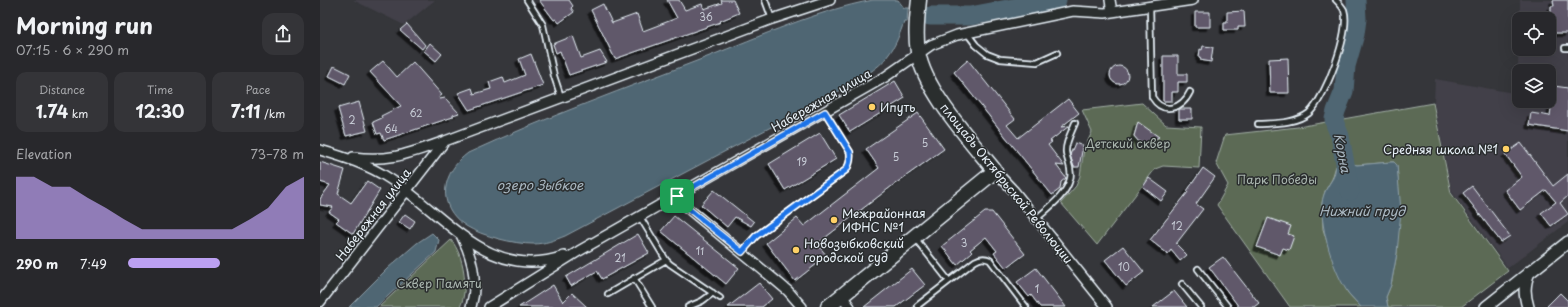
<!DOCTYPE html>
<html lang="en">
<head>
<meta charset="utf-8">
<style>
  body { margin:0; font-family:"Playpen Sans",sans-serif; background:#343438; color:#f1f3f6; height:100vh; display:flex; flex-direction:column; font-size:15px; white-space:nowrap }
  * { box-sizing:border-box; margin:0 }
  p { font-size:13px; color:#a5a6a9 }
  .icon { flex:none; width:22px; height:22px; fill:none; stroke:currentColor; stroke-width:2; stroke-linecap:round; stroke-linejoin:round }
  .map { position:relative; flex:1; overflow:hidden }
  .drawer { display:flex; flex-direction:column; background:#28282c; width:320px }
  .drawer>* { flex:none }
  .buttons { position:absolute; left:1192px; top:12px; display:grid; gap:8px }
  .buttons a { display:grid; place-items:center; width:44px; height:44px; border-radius:8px; background:#28282c; box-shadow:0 4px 16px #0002,0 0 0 1px #444448; font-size:20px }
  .pin { position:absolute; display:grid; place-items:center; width:34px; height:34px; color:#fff; margin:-17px; border-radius:8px; box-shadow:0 2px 6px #0006 }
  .round { display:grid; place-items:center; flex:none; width:42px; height:42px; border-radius:12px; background:#343438 }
  .headline { display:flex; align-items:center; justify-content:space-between; height:68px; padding:0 16px }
  h1 { font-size:22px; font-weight:700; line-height:30px }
  .figures { display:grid; grid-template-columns:repeat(3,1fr); gap:6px; height:68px; padding:4px 16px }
  .figures div { display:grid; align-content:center; border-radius:10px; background:#343438; text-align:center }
  .figures b { font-size:17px; font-weight:700 }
  .figures small { font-size:11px; font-weight:400 }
  .figures p { font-size:11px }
  .chart { height:112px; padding:8px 16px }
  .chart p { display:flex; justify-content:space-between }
  .chart svg { width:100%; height:72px; margin-top:4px; fill:#bca0f2; opacity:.7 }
  ul { padding:0 16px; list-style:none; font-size:13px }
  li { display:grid; grid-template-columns:64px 48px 1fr; align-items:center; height:30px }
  li i { height:10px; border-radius:5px; background:#bca0f2 }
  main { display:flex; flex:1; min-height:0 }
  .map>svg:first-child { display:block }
  .built { fill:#424049 }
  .green { fill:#5b6b54; stroke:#a2aea6 }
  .water { fill:#4f6673; stroke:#8c9ea8 }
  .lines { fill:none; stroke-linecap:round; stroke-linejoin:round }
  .river { stroke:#4f6673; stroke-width:19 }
  .building { fill:#60596b; stroke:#e8f1f8; filter:url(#shadow) }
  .service-casing { stroke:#e8f1f8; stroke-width:8 }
  .minor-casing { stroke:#e8f1f8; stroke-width:12 }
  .tertiary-casing { stroke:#e8f1f8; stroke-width:14 }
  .primary-casing { stroke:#e8f1f8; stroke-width:17 }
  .service { stroke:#2a2d2e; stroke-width:4.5 }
  .minor { stroke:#2a2d2e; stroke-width:9 }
  .tertiary { stroke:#2a2d2e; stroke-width:11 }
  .primary { stroke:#2a2d2e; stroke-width:14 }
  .route-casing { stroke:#fff; stroke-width:8 }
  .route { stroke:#1a73e8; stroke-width:5 }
  .poi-dot { fill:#ffd166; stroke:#2a2d2e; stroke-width:1.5 }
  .labels { text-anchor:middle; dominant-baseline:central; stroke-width:3; stroke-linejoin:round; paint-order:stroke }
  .number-label { font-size:10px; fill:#c6cbd5 }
  .street-label { font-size:12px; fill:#e8f1f8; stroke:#2a2d2e }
  .poi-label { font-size:12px; fill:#e8f1f8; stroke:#2a2d2e; text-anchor:start }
  .park-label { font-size:12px; fill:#a9b5ae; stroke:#2a2d2e }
  .water-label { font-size:13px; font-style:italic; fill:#abb9c3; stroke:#2a2d2e }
</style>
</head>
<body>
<main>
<section class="drawer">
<div class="headline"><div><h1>Morning run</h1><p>07:15 · 6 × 290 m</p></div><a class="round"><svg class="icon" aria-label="share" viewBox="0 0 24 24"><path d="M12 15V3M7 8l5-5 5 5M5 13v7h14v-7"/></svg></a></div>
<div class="figures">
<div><p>Distance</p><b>1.74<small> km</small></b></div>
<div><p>Time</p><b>12:30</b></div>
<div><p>Pace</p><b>7:11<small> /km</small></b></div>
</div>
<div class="chart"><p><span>Elevation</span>73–78 m</p>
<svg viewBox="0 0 160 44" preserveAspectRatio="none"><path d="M0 44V6L10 6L20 12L30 12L40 19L50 25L60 32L70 38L80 38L90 38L100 38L110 38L120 38L130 32L140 25L150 12L160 6V44z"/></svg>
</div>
<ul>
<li><b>290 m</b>7:49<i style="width:52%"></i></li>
</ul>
</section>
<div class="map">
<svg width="1248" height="307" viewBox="0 0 1248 307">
  <defs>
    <filter id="shadow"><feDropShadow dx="-3.5" dy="3.5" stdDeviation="0" flood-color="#0009"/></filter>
  </defs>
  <rect width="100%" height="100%" fill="#35363a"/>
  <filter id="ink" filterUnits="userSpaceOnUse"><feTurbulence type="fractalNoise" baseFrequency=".025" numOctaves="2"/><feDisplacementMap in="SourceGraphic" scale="8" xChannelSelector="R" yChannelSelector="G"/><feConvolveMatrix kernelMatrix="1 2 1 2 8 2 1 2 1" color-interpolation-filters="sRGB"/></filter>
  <g filter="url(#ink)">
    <path class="built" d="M33 0H115L84 25Z
      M1200 0H1248V104L1232 102V98L1229 97V71H1199V92L1197 91 1199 38V49H1229V19H1200Z
      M1115 79 1199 94V101H1229V99H1230V103L1248 106V222L1188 268 1132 192 1114 103Z"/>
    <path class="green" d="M822 103 846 125 881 127 879 168 843 166 835 169 777 245 741 203 756 186 760 176 764 149 772 132 762 110Z
      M1113 103 1131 193 1188 271 1141 307H1068L1066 297 1071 285 1077 253 1079 192 1077 165 1074 162H1071L1037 165 1033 164 1016 166 1012 179 1005 191 1002 203 1003 229 1013 261 1028 293 1041 307H970L897 205 908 185 896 163 905 135 978 127Z
      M131 240C144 255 149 288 140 307H59Z"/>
    <path class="water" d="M553 0H578L584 8H588L587 22H584C580 33 576 45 569 54 559 70 536 80 521 90L245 236C235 240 224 244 213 244 194 244 162 236 146 226 115 206 122 172 148 153 226 117 307 88 387 57 441 36 496 11 553 0Z
      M1071 162H1074L1077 165 1081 211 1077 253 1071 285 1066 297 1068 307H1041C1037 303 1033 298 1029 294 1014 274 1000 228 1002 203 1003 193 1008 186 1013 178 1015 174 1015 170 1016 166L1033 164 1037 165Z
      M112 233 119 240 116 252 56 307H29L68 268 97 243Z"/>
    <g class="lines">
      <path class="river" d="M610 16H650L737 0
        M1030 191 1020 136 1015 124 1014 119 1016 111 1024 91 1026 66 1035 34 1037 19 1036 0"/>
    </g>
    <path class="building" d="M219 0H249L253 6 251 8 254 12 239 23 236 19 234 20Z
      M347 0H359L365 10 382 4 384 9 402 3 401 0H413L419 13 400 21 401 22 295 59 271 10 283 4 292 23 317 14 323 31 357 18Z
      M1233 0H1248V33H1231V6H1234Z
      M924 11 925 27H918V30H904V22H907V12Z
      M875 12H890V27H875Z
      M87 24 105 45 102 49 80 30Z
      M253 36 261 58 280 51 287 62 249 75 240 51 236 53 233 44Z
      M110 43 122 54 116 61 104 51Z
      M883 46 893 47 891 62 880 60 881 58 879 57 880 49 882 50Z
      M211 54 223 85 149 110 138 93 152 88 154 94 171 89 169 82 183 77 185 83 205 75 199 59Z
      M843 56H858V74H867V82H858V92H852V101H843Z
      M968 58 969 93H950L949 59Z
      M648 60 695 119 687 125 698 138 748 99 759 113 741 127 749 126 730 141 732 142 728 145 744 166 736 165 746 178 741 182 740 189 732 195 634 72Z
      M63 61 77 77 93 62 122 95 119 97 120 99 125 98 139 113 133 115V117L64 140 61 133 57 134 53 122 62 118 61 116 81 106 50 72Z
      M790 75a9 9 0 1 1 18 0a9 9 0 1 1-18 0Z
      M14 66 30 74 25 84 9 76Z
      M575 81 585 98 530 132 519 115Z
      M1234 86 1248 88V131L1209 125 1211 113 1230 116Z
      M39 102 47 131 26 136 18 108Z
      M859 109H872V119H859Z
      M598 113 624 149 572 186 497 244 507 256 475 281 446 243 477 218 484 226 559 168 546 149Z
      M818 122 839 137 826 144 819 142 814 136Z
      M500 133 516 159 465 190 449 164Z
      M755 143 763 146 759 167H754L750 155Z
      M1201 143 1233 186 1248 174V196L1240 203 1248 214 1231 226 1221 213 1236 202 1226 190 1200 210 1185 190 1202 177 1185 154Z
      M0 162 25 170 18 194 31 203 47 181 60 190 33 234 16 222 19 219 9 212 13 207 0 205V199L10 185 0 182Z
      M883 168 895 177 876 204 883 209 856 244 867 255 860 261 851 250 848 254 830 240 868 192 867 191Z
      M829 178 848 192 841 201 823 187Z
      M1152 186 1190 236 1181 242 1143 193Z
      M394 190 434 222 431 226 415 217 407 227 381 205Z
      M665 212H672L705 254 686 268 674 253 677 251 666 237 650 250 652 252 637 265 622 246Z
      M85 214 95 221 90 229 79 222Z
      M354 216 419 268 406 284 341 231Z
      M948 218 971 226 968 234 974 236 969 250 963 248 960 255 937 247Z
      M318 234 329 253 282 279 277 271 251 286 246 277Z
      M803 246 824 272 806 286 785 260Z
      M903 257 939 303 934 307H919L889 267Z
      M716 268 746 307H720L711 295 709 297 697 282Z
      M592 269 605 285 576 307H544Z
      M439 283 452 299 442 307H408Z
      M233 285 243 302 252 293 267 307H199Z
      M854 291 867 307H833Z
      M1240 293 1248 301V307H1226Z"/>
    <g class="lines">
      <defs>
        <path id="service" d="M207 0 223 25 234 76 241 97
          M445 0 452 19
          M830 6 832 97C843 115 862 109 870 92
          M647 33 656 45 667 54 680 59 717 62 737 53
          M1245 48H1248
          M938 124C954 123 975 124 989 113 1005 99 1031 31 1024 10 1022 6 1019 3 1016 0
          M320 217 346 260 350 264 400 298
          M716 219C728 208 746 196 750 179 753 170 747 161 746 152 745 143 752 131 755 123
          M595 238 629 281
          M421 252 436 236 526 170C530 164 531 159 530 152L505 112
          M878 269 908 307
          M314 278 332 307
          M862 284 881 307
          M288 294 346 260
          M368 307 382 301 393 293
          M598 307 597 306 655 261C660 258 664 257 670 260L706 307"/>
        <path id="minor" d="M790 0 792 12
          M0 150C24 157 49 165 70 179 125 214 169 283 244 256
          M33 157C71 162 90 153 125 141
          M675 171 694 191 787 307
          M357 196 365 206 455 280 468 291 482 307
          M142 237C153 259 158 283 151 307
          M522 296 530 307
          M0 302 125 141 452 19 510 0
          M169 307 259 251 565 77 611 45 637 35 753 11 785 13 873 0"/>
        <path id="tertiary" d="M1166 307 1248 242
          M1208 307C1204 294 1204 285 1209 272"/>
        <path id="primary" d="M508 307 675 171C651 141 604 90 598 52 595 35 597 17 599 0"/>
      </defs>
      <use href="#service" class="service-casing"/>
      <use href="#minor" class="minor-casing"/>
      <use href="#tertiary" class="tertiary-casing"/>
      <use href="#primary" class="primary-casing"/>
      <use href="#service" class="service"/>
      <use href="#minor" class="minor"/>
      <use href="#tertiary" class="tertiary"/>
      <use href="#primary" class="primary"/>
    </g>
  </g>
  <g class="lines" filter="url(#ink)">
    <defs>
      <path id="route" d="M505 112 530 152C531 159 530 164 526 170L436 236 422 252 365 206 357 196Z"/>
    </defs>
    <use href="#route" class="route-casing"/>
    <use href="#route" class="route"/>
  </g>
  <g class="poi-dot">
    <circle cx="552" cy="107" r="4"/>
    <circle cx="1186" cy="149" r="4"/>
    <circle cx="514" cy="220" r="4"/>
    <circle cx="476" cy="250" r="4"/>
  </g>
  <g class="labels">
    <g class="number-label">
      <text x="386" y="16">36</text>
      <text x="96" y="112">62</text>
      <text x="32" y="119">2</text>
      <text x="71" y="128">64</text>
      <text x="605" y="142">5</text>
      <text x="576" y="156">5</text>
      <text x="482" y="161">19</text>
      <text x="857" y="225">12</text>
      <text x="644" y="242">3</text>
      <text x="380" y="250">11</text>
      <text x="300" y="257">21</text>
      <text x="804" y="266">10</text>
      <text x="717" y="288">1</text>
    </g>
    <g class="street-label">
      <text transform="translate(501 100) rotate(-30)">Набережная улица</text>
      <text transform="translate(687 183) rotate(51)">площадь Октябрьской Революции</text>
      <text transform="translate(53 214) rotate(-52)">Набережная улица</text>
    </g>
    <g class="poi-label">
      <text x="560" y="107">Ипуть</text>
      <text x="1178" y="149" text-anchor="end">Средняя школа №1</text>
      <text x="522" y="213">Межрайонная<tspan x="522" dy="14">ИФНС №1</tspan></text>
      <text x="484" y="243">Новозыбковский<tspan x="484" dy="14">городской суд</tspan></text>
    </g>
    <g class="park-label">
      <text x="808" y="143">Детский сквер</text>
      <text x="957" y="179">Парк Победы</text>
      <text x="119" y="283">Сквер Памяти</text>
    </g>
    <g class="water-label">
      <text transform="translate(1023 153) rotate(79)">Корна</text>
      <text x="220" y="184">озеро Зыбкое</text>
      <text x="1042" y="210">Нижний пруд</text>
    </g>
  </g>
</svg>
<div class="buttons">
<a><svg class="icon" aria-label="locate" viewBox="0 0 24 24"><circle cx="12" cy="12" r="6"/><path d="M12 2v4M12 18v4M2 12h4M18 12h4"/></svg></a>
<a><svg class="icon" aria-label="layers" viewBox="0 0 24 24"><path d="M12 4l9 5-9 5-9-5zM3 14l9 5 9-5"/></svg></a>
</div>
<div class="pin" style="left:357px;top:196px;background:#1e9e55"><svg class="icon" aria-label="arrive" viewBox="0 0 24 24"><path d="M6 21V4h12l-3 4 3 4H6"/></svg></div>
</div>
</main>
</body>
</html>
